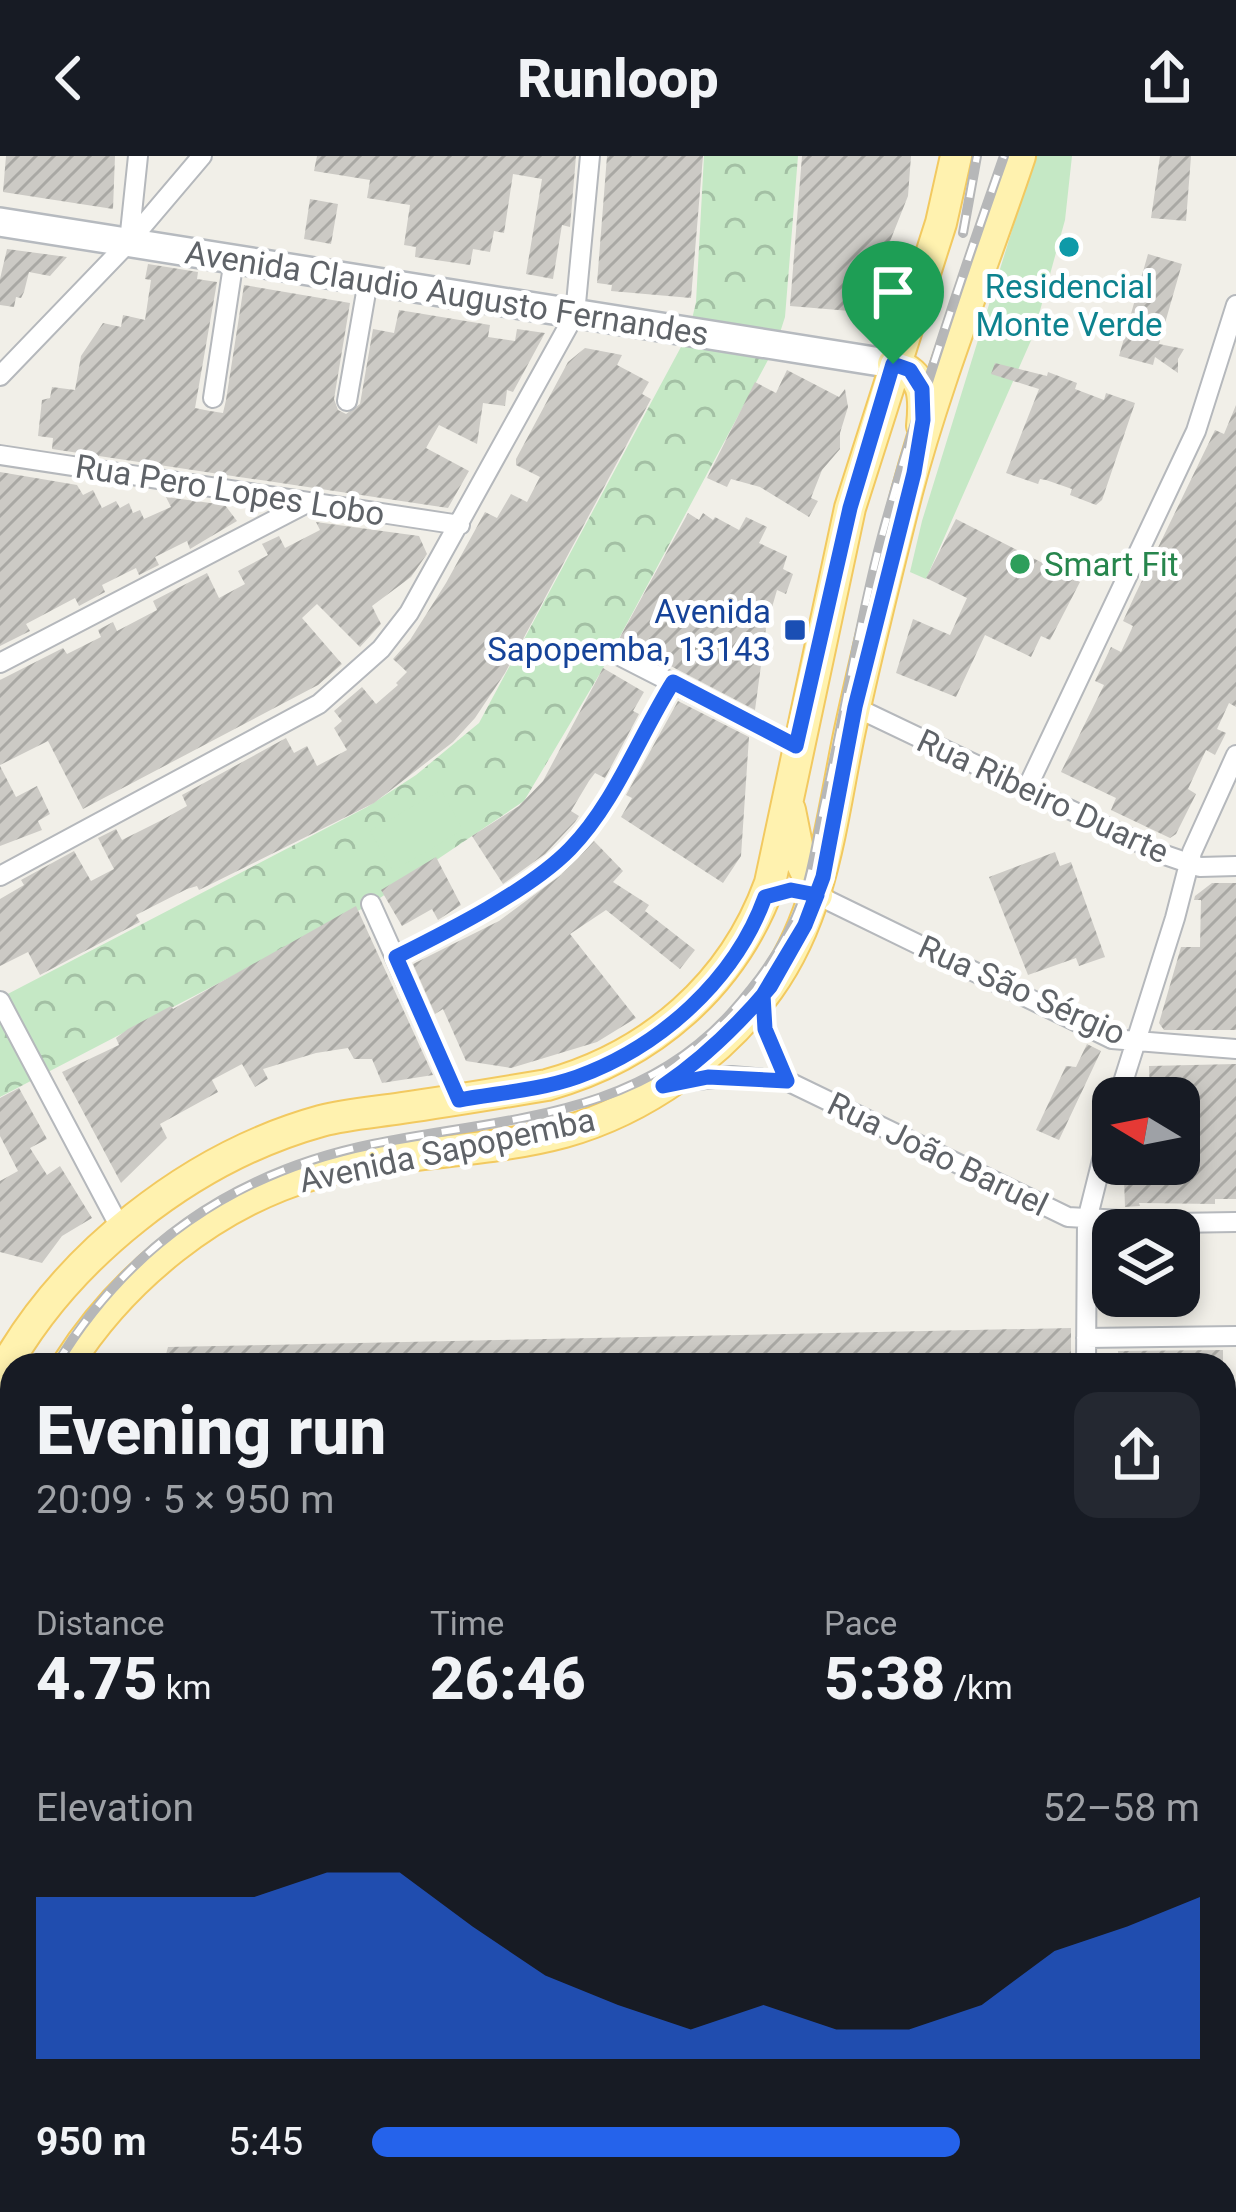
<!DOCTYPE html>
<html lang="en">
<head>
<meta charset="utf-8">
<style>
  body { margin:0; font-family:Roboto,sans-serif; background:#242831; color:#f1f3f6; height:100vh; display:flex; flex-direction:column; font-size:45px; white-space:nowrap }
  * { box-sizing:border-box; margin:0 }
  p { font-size:39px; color:#9ea1a6 }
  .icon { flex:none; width:66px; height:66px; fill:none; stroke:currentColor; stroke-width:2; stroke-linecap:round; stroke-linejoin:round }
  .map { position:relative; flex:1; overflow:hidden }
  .details { position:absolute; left:0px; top:1197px; width:1236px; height:861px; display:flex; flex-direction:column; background:#171b24; border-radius:36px 36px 0 0; box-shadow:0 6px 18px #0003 }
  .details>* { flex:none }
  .needle { width:78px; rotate:280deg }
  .tools { position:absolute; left:1092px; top:921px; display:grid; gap:24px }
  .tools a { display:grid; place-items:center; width:108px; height:108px; border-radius:24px; background:#171b24; box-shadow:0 6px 18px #0003; font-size:60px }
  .pin { position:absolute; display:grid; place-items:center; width:102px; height:102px; color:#fff; margin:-123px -51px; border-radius:50% 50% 50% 0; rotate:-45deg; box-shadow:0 0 12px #0007 }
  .pin .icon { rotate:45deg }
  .round { display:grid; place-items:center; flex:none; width:126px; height:126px; border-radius:24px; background:#242831 }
  .summary { display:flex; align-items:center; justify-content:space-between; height:204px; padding:0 36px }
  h1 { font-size:66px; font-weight:800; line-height:90px }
  .figures { display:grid; grid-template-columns:repeat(3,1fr); gap:18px; height:204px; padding:12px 36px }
  .figures div { display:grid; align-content:center }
  .figures b { font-size:60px; font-weight:800 }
  .figures small { font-size:33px; font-weight:400 }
  .figures p { font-size:33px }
  .chart { height:336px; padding:24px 36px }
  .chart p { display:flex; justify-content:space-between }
  .chart svg { width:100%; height:216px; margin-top:12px; fill:#2563eb; opacity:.7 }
  ul { padding:0 36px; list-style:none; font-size:39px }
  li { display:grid; grid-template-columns:192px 144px 1fr; align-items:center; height:90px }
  li i { height:30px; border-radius:15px; background:#2563eb }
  header { display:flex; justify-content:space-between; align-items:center; height:156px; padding:0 36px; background:#171b24; font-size:54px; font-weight:800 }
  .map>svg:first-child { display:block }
  .forest { fill:url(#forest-firs) }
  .park { fill:url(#park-crowns) }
  .garden { fill:#c5e8c5 }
  .building { fill:url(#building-hatch) }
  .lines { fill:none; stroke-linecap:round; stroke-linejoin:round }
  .lane-casing { stroke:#b5b8bc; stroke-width:14 }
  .street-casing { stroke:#b5b8bc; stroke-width:22 }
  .secondary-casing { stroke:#b6babf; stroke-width:32 }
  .primary-casing { stroke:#f2c960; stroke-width:34 }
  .lane { stroke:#fff; stroke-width:9 }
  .street { stroke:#fff; stroke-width:18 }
  .secondary { stroke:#fff; stroke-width:27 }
  .primary { stroke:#fff2af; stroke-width:30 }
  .rail-casing { stroke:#b6b7b8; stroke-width:10 }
  .rail { stroke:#fff; stroke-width:6; stroke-dasharray:18; stroke-linecap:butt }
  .route-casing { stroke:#fff; stroke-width:24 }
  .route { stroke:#2563eb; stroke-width:15 }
  .culture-dot { fill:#0f9aa8; stroke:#fff; stroke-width:4.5 }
  .leisure-dot { fill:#2e9e5b; stroke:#fff; stroke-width:4.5 }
  .transit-dot { fill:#1a4fb4; stroke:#fff; stroke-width:4.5 }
  .labels { text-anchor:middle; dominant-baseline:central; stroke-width:10; stroke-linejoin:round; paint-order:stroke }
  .culture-label { font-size:33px; fill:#0d838f; stroke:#fff }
  .street-label { font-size:33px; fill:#5f6368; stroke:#fff }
  .leisure-label { font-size:33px; fill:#27864d; stroke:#fff; text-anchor:start }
  .transit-label { font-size:33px; fill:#164399; stroke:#fff; text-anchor:end }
</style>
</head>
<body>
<header><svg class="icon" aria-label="back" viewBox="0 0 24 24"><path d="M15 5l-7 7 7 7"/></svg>Runloop<svg class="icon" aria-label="share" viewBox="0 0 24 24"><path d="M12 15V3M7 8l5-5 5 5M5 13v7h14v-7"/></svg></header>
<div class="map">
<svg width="1236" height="2056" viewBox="0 0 1236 2056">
  <defs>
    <pattern id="forest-firs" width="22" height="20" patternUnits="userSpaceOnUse" patternTransform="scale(3)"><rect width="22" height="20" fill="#c5e8c5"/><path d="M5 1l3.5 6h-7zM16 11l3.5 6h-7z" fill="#a3c0a4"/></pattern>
    <pattern id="park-crowns" width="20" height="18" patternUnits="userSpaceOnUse" patternTransform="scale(3)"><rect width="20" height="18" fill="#c5e8c5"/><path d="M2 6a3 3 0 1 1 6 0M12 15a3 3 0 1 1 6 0" fill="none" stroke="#a3c0a4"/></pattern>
    <pattern id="building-hatch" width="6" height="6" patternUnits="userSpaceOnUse" patternTransform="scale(3)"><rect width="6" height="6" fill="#cccac5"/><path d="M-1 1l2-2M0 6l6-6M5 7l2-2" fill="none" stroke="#a9a8a4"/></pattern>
  </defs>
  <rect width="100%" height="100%" fill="#f1efe8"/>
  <path class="forest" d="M1236 1925V2056H1156L1157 2046H1224V1930Z"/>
  <path class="park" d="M704 0H798L785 161 776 189 602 514 524 645 371 748 0 941V842L367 651 416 619 479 567 689 176 696 146Z"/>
  <path class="garden" d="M1035 0H1072L1065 64 1033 180 926 423 910 416 922 365Z
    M441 634 463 674 393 715 370 675Z"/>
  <path class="building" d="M6 0H115L113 53 3 36Z
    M317 0H576L570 71 562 69 553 123 526 118 542 23 513 18 504 77 494 75 490 96 473 93 470 109 415 101 416 91 404 89 410 49 367 42 370 24 314 15Z
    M607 0H703L691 142 611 135 612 129 597 127Z
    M802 0H911L908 40 862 156 790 150Z
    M1160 0H1191L1186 65 1151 62Z
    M310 43 338 48 331 88 304 83Z
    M7 93 67 101 50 120 29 116 24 136 21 142 16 141 14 151 0 149V123Z
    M1148 98 1182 108 1159 188 1184 193 1178 203V217L1155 201 1153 209 1119 200Z
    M148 108 198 116 197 123 217 126 195 252 210 255 223 257 226 244 244 129 350 147 334 243 338 254 346 258 360 248 373 173 394 177 399 154 490 169 488 181 515 185 517 173 545 177 513 236 507 234 505 250 483 247 477 288 439 269 426 292 469 315 448 352 52 293 53 282 38 280 42 244 50 242 52 231 75 234 81 200 103 167 121 171 123 159 145 164 151 124 145 123Z
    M585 192 622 199 617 209 649 226 642 238 651 243 505 517 475 562 453 586 374 647 199 734 197 730 187 733 136 759 140 766 40 819 28 796 0 810V743L24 729 21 724 74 695 91 725 114 713 98 682 116 673 122 684 162 664 187 650 182 639 286 582 294 597 307 590 317 610 347 594 334 572 342 565 334 555 362 531 376 548 398 529 396 527 407 516 393 503 410 484 446 427 485 356 497 362 511 338 527 346 540 321 516 309V303L568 206Z
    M995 207 1047 220 1048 216 1077 227 1075 233 1104 244 1106 237 1135 247 1102 344 1096 349 1070 339 1072 333 1046 324 1040 323 1038 328 1006 317 1039 233 991 218Z
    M787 214 839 241 845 233 848 251 840 277V293L822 314 811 342 818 345 809 361 760 331 731 323 727 331 707 322 755 226 776 237Z
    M1236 249V551L1229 547 1217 573 1226 577 1215 599 1206 594 1188 633 1196 638 1176 678 1170 682 1111 654 1116 642 1061 616 1104 529 1095 525 1111 491 1121 496 1133 470 1123 465 1135 439 1215 274 1224 278Z
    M0 316 77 329 83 339 93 334 102 352 116 345 120 352 129 347 133 357 140 354 144 363 171 351 166 341 225 349 237 365 190 393 187 385 155 401 159 409 139 419 136 412 102 429 105 436 79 450 75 442 26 468 30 475 0 490Z
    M688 357 699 364 703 357 713 364 715 361 739 374 746 361 767 371 759 387 787 400 783 413 793 418 786 438 777 434 766 472 755 554 619 483Z
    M956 363 1080 426 1050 484 1041 480 1031 501 985 479 956 541 896 517 913 463 950 479 967 442 926 422Z
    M316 366 419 380 427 398 411 421 372 450 381 468 360 491 317 448 302 462 342 508 318 529 83 653 48 585 0 609V524L63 492 67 498 101 481 98 474 113 466 117 475 157 454 153 445 207 417 219 442 245 428 238 415 268 399 262 388 279 380 285 392 320 374Z
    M603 512 644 536 633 555 639 558 605 622 595 617 589 625 571 655 579 660 575 666 545 698 503 728 472 680 519 650 543 625Z
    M678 545 749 581 741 700 723 727 621 661 632 642 626 639Z
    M0 610 16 641 37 630 50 658 38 665 42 674 0 690Z
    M594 685 623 715 613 726 649 749 645 755 695 794 680 813 606 754 570 778 636 862 597 886 511 912 466 905 443 853 435 858 413 808 499 765 561 719Z
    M1055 696 1060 710 1071 706 1105 801 1079 810 1076 802 1028 819 989 721Z
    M436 701 461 749 438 764 432 753 402 770 381 734Z
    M1212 727H1236V874H1164L1159 867 1181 791H1200L1201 744H1194L1195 740Z
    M356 750 433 919 382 927 372 903H354L348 892 316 897 263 913 268 923 255 931 242 908 212 924 218 936 160 968 167 982 121 1027 62 916 119 889 116 882 128 873 171 850 173 853Z
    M1087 888 1101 895 1059 984 1036 974 1066 910 1076 911Z
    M1236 908V1043H1215V1048L1139 1047 1140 1050 1125 1051 1124 1022H1138V1008H1179V942H1150L1149 910Z
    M19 932 47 983 30 992 47 1019 60 1010 92 1062 62 1080 42 1107 0 1096V1025L18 1015 0 980V942Z
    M1071 1172V1209H163L168 1191Z
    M1223 1194V1209H1119L1118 1195Z"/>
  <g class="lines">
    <defs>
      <path id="lane" d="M1224 1813 1236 1812"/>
      <path id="street" d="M129 86 138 0
        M0 220 129 86 202 0
        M213 242 234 103
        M347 245 368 125
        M0 299 460 369
        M608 494 796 590
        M0 507 309 346
        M855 551 1165 699 1200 711 1236 710
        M1027 632 1196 275 1236 149
        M0 720 319 548 381 493 409 457 575 158 590 0
        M817 739 1112 883 1236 893
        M371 748 459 944
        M396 801C448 775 530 734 570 693 614 647 639 580 673 526
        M763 839 765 873 787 925
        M0 845 122 1075
        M679 926 732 920 787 925 1068 1061 1173 1067 1236 1066
        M1118 942 1175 762 1192 696 1236 599
        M1086 1182 1236 1180
        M1086 1209 1087 1064 1113 960
        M0 1276H12
        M1224 1360H1236
        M1224 1564 1236 1563
        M1224 1721 1236 1720
        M0 1929 12 1920
        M1069 2046V2056
        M847 2056 849 2046"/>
      <path id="secondary" d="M0 66 893 208"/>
      <path id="primary" d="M893 208C925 217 925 241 922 270
        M790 654 800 704 817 739
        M67 1209C122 1122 214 1047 314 1018 395 994 483 998 564 976 643 954 721 899 769 832 824 755 831 664 850 574 867 495 887 415 907 336 937 222 983 111 1020 0
        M0 1220C64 1101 191 1001 321 965 347 958 376 956 402 952 451 945 499 937 547 929 651 900 733 829 770 727L850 352 941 67 956 0
        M0 1360 12 1315
        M0 1570 12 1618
        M0 1645 12 1646
        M0 1716 12 1737
        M225 2046 232 2056
        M310 2046 317 2056"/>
    </defs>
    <use href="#lane" class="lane-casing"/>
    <use href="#street" class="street-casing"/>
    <use href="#secondary" class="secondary-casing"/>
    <use href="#primary" class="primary-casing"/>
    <use href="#lane" class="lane"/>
    <use href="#street" class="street"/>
    <use href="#secondary" class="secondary"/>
    <use href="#primary" class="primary"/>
    <defs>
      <path id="rail" d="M963 77 977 0
        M56 1209C128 1090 235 1016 373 988 500 962 636 963 731 857 761 824 788 786 803 743 813 715 817 684 823 655 844 563 858 470 882 380 917 252 960 125 1004 0
        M0 1326 12 1293
        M0 1616 12 1646
        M258 2046 265 2056
        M294 2046 300 2056"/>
    </defs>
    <use href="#rail" class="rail-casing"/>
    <use href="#rail" class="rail"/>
  </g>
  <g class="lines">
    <defs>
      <path id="route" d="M893 208 850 352 796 590 673 526C639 580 615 647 570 693 530 734 448 775 396 801L459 944C498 937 540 934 577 921 660 891 735 824 765 741L791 734 817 739 805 769 763 839 765 873 787 925 708 921 663 930C704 902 738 869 770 831L805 769 823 721 855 551 914 317 923 264 922 233 910 214 893 208"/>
    </defs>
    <use href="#route" class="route-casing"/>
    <use href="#route" class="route"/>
  </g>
  <circle class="culture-dot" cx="1069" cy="91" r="12"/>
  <circle class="leisure-dot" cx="1020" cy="408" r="12"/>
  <rect class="transit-dot" x="783" y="462" width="24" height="24" rx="6"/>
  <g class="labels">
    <g class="culture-label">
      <text x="1069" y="130">Residencial<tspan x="1069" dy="38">Monte Verde</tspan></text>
    </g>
    <g class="street-label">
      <text transform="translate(447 137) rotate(9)">Avenida Claudio Augusto Fernandes</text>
      <text transform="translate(230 334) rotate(9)">Rua Pero Lopes Lobo</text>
      <text transform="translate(1043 640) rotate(25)">Rua Ribeiro Duarte</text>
      <text transform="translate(1022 834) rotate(24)">Rua São Sérgio</text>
      <text transform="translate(447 994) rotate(-12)">Avenida Sapopemba</text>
      <text transform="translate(938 998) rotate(26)">Rua João Baruel</text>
    </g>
    <g class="leisure-label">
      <text x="1044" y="408">Smart Fit</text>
    </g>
    <g class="transit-label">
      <text x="771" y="455">Avenida<tspan x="771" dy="38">Sapopemba, 13143</tspan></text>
    </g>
  </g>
</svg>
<div class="tools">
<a><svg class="needle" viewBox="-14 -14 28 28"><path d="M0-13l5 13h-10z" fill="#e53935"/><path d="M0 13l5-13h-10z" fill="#9ea1a6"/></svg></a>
<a><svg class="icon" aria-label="layers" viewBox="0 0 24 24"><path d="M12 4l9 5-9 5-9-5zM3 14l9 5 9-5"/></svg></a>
</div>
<div class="pin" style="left:893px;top:208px;background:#1e9e55"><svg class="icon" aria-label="arrive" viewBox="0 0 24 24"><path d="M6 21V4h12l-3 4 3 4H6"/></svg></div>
<section class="details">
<div class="summary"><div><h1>Evening run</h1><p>20:09 · 5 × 950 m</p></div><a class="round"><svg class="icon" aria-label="share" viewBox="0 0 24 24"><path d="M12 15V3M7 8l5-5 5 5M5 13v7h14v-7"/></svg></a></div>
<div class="figures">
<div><p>Distance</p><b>4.75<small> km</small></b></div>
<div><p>Time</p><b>26:46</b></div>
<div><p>Pace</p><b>5:38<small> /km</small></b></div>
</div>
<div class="chart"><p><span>Elevation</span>52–58 m</p>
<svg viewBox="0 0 160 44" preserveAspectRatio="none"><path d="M0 44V11L10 11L20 11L30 11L40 6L50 6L60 17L70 27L80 33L90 38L100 33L110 38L120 38L130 33L140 22L150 17L160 11V44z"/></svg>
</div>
<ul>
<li><b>950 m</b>5:45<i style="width:71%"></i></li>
</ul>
</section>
</div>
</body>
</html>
